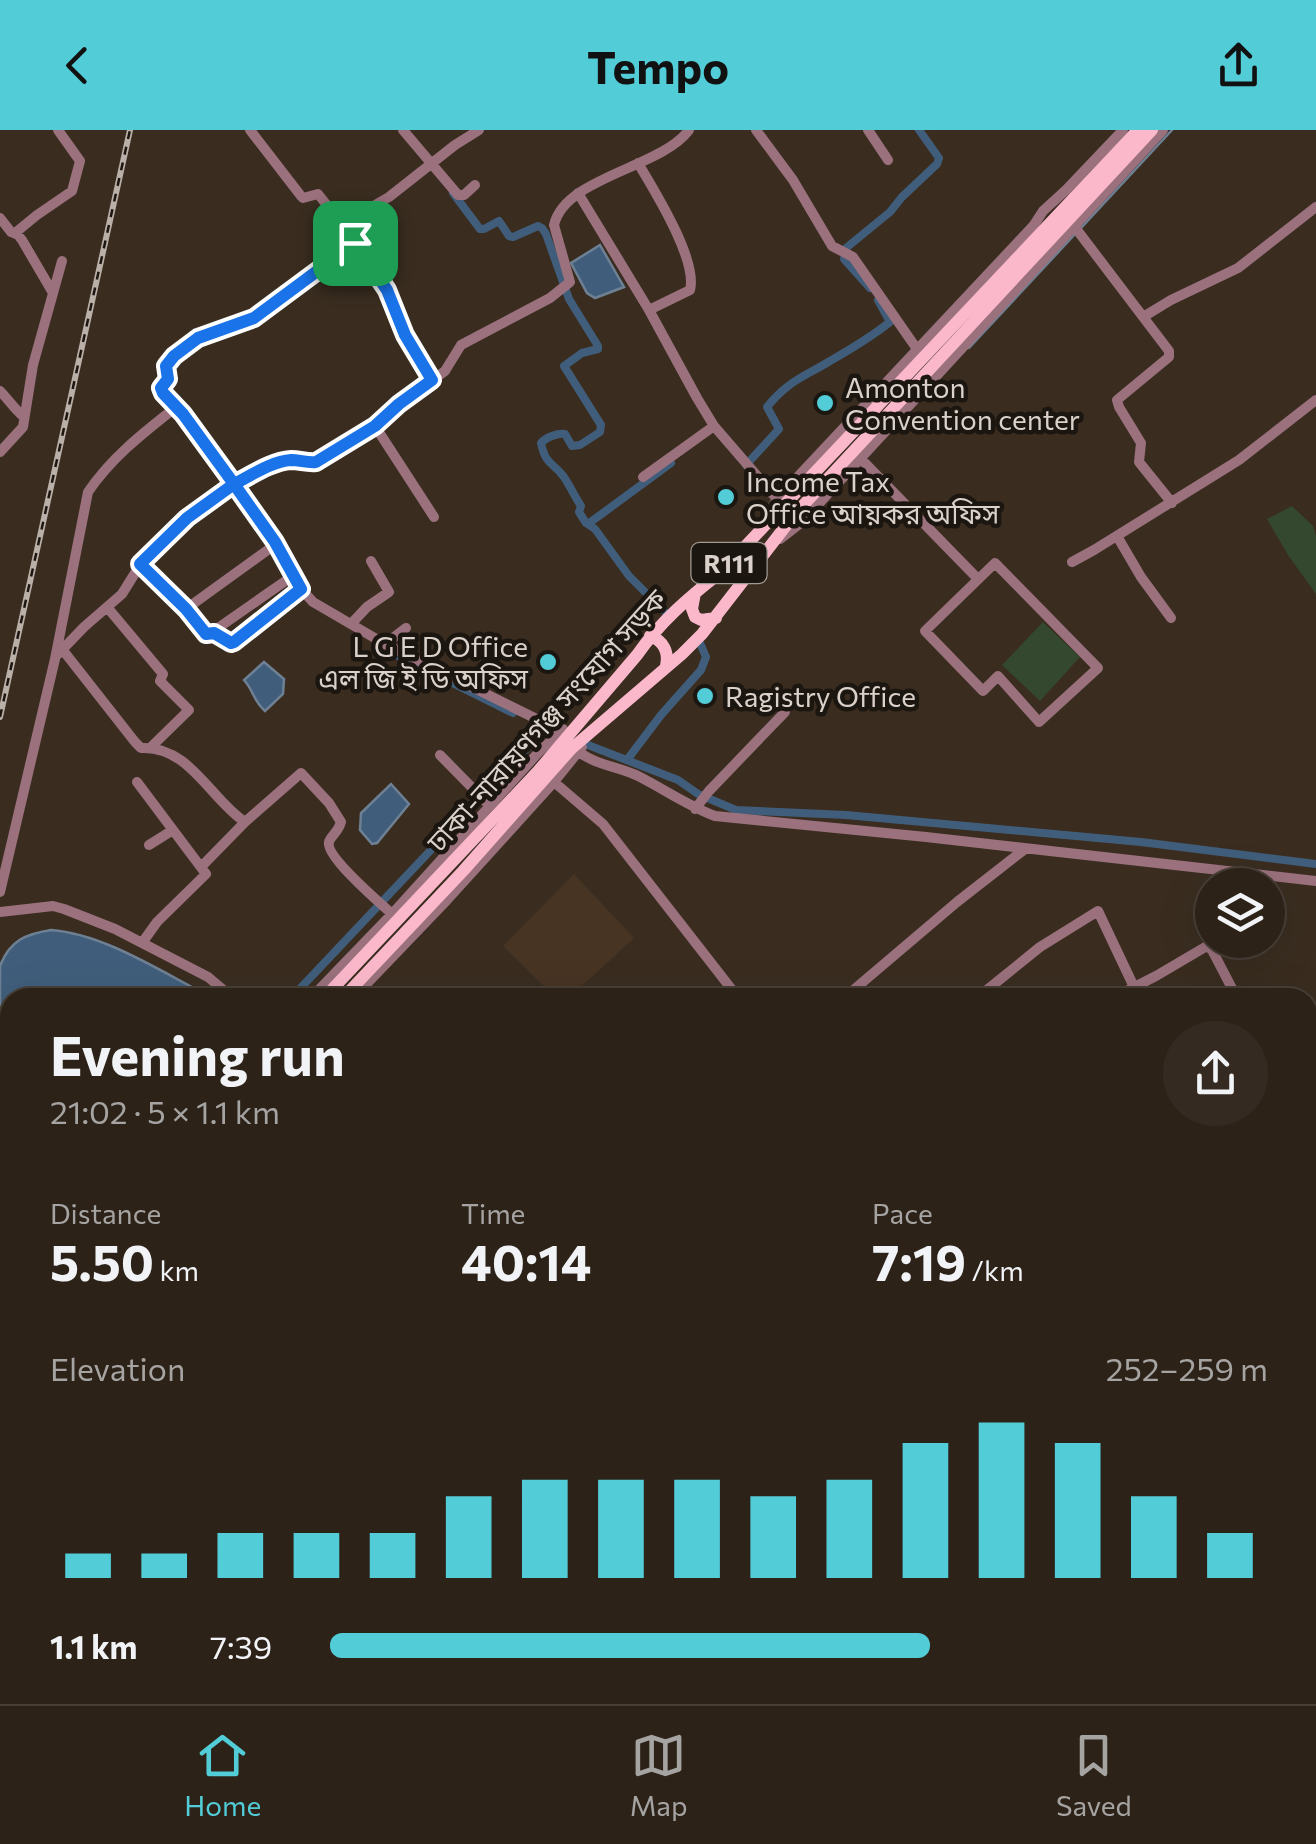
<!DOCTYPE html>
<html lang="en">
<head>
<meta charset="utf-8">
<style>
  body { margin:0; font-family:Commissioner,"Noto Sans Bengali",sans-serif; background:#342a21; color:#f1f3f6; height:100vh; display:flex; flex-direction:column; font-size:38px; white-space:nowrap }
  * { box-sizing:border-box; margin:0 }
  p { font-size:32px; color:#a6a4a2 }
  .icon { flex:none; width:55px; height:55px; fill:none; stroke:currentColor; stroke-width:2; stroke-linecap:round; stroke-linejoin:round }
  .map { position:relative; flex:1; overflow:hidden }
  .sheet { position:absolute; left:0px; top:858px; width:1318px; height:718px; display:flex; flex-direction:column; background:#2c2218; border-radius:30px 30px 0 0; box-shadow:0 10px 40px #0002,0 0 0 2px #483f37 }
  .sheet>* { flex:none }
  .tools { position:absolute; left:1195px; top:738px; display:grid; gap:20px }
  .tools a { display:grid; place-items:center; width:90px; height:90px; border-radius:50%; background:#2c2218; box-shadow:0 10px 40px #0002,0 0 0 2px #483f37; font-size:50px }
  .pin { position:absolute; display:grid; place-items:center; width:85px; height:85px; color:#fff; margin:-42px; border-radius:20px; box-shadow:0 5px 15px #0006 }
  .round { display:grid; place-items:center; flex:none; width:105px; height:105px; border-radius:52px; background:#342a21 }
  .summary { display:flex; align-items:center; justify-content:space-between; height:170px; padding:0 50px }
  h1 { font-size:55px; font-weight:700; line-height:75px }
  .metrics { display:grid; grid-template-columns:repeat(3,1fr); gap:15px; height:170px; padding:10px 50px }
  .metrics div { display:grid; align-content:center }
  .metrics b { font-size:50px; font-weight:700 }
  .metrics small { font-size:28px; font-weight:400 }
  .metrics p { font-size:28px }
  .chart { height:280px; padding:20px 50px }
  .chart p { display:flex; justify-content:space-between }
  .chart svg { width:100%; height:180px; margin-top:10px; stroke:#52ccd6; stroke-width:6 }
  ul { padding:0 50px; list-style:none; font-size:32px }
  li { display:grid; grid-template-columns:160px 120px 1fr; align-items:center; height:75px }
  li i { height:25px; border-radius:12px; background:#52ccd6 }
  header { display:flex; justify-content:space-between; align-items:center; height:130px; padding:0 50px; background:#52ccd6; color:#111; font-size:45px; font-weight:700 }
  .tabs { display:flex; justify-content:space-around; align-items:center; height:140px; border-top:2px solid #483f37; background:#2c2218; font-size:28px; color:#a6a4a2 }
  .tabs a { display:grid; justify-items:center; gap:5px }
  .tabs .selected { color:#52ccd6 }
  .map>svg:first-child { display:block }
  .built { fill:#473423 }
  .green { fill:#34472f }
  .water { fill:#405e7b; stroke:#6e8093; stroke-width:2.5 }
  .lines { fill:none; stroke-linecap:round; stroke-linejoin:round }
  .stream { stroke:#6e8093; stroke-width:2.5 }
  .canal { stroke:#405e7b; stroke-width:8 }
  .minor { stroke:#9a717d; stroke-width:10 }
  .major { stroke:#fbb8cb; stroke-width:12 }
  .rail-casing { stroke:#bab0a8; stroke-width:6 }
  .rail { stroke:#1c1611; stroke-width:2.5; stroke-dasharray:8; stroke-linecap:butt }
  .route-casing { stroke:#fff; stroke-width:20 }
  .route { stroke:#1a73e8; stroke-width:12 }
  .poi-dot { fill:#52ccd6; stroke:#1c1611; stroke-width:4 }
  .labels { text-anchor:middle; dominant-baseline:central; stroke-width:9; stroke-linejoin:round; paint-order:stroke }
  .shield { fill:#1c1611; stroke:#a19992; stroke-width:2.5 }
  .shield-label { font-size:25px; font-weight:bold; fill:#dad1ca }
  .poi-label { font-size:28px; fill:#dad1ca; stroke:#1c1611; text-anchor:start }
  .street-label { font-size:28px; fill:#dad1ca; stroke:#1c1611 }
</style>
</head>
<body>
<header><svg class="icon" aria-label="back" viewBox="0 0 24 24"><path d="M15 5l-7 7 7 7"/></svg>Tempo<svg class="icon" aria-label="share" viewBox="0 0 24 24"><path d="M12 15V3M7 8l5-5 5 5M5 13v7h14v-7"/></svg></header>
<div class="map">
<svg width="1316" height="1574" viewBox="0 0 1316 1574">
  <rect width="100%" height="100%" fill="#3a2d20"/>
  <path class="built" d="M574 744 634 808 570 867H555L503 816Z"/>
  <path class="green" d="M1292 376 1313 396 1316 406V464L1288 425 1267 389Z
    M1043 492 1080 527 1040 571 1002 535Z"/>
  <path class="water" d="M600 115 624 157 595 168 587 163 571 133Z
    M264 532 284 549 283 564 265 581C252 569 254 561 244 550Z
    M391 654 409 674 377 713 372 714 360 700 361 683Z
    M51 800C105 804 163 843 211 867L10 868V1172L0 1182V836C10 810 26 804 51 800Z"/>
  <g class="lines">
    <path class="stream" d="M1081 98 1172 0
      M969 218 1076 103"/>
    <path class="canal" d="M453 63 480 99H484L499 91 509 106 513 107 538 96 542 98 546 104 569 169 598 216V219L582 223 564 236 601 295 600 302 580 315 572 316 565 304C558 303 546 307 541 313 546 336 552 331 564 347 570 356 575 367 581 376L579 382 586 393 595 399 629 446 664 481
      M870 158 844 129 846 118 890 82 902 67 937 34 939 28 919 0
      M746 335 779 299 767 277C788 251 802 248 830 231 851 219 871 207 890 192L878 170
      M588 394 671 333
      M396 525 513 583
      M588 615 678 650 698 664 736 680 846 685 1141 712 1316 734
      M627 630 661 585 701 540 706 527 700 513
      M294 865 531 614 543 597"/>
    <path class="minor" d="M250 0 301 66 303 68 318 64 342 94 387 160 405 205 432 250
      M403 0 458 65H464L475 55
      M756 0 793 50 832 116 853 127 919 222
      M868 0 888 30
      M638 33C654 60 698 130 690 160L649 180
      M578 63 649 180 697 268 714 296 777 369
      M0 88 11 102 18 105 22 110 53 163
      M342 94 389 67 455 15 479 0
      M1074 96 1169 221V227L1117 270 1119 277 1141 313 1139 332 1172 373
      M15 103 37 85 72 61 80 31 58 0
      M1143 187 1171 170 1238 138 1316 77
      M0 261C9 270 14 279 24 287
      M176 277 163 263 161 258 168 249 166 237 174 226 197 208 254 188 355 113
      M375 296 434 387
      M0 322 23 297 33 235 62 131
      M861 329 978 449
      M643 347 714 296
      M763 392 777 369 1034 95 1043 81 1066 60 1123 0
      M1117 406 1141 447 1171 488
      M780 409 802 392 1163 0
      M1072 432 1094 420 1239 330 1316 270
      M995 433 1098 538 1039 592 998 546 983 561 925 501Z
      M140 435 186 479 208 505 294 445
      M107 477 163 544 160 551 189 580 150 618
      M186 479 276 414
      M351 494 367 477 389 462 371 431
      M214 503 234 512 301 459
      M385 514 406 498
      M62 519 135 612 141 618C189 615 211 670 245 692
      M58 524 84 497 122 464 140 435 187 387 235 354 282 332 295 330 313 334 375 296 399 275 445 241 461 215 550 168 570 152 554 95C565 47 661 38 689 0
      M579 622C596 635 619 637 638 646 664 659 688 676 715 686L926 707 1316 751
      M440 625 490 676
      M137 652 206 744 157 792 142 813
      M554 652 603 694 733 861V868
      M695 679 709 661 785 582
      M149 715 173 700
      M202 736 245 692 301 643 329 673 341 692C338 703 331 705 329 712 325 726 381 774 392 784
      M0 762 55 529 88 362C112 327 143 303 176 277L235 354 275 412 301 459 313 472 385 514 561 601
      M0 782 53 776 64 779 115 799 208 847 233 868
      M311 868 392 784 537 624 563 599
      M353 868 447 770 554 652 582 617
      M844 868 957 772 1025 719
      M977 868 1040 817 1098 781 1134 857
      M1113 868 1156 846 1207 816 1212 820 1237 868
      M1308 963 1316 972
      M1308 1038 1316 1048
      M1308 1089 1316 1080
      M1308 1095 1316 1103
      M1308 1184 1316 1177
      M1308 1247 1316 1239
      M1308 1335 1316 1344
      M207 1565 215 1574
      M337 1565 346 1574
      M372 1565 381 1574
      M736 1565 744 1574
      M972 1565 979 1574
      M31 1574 42 1565
      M1149 1574 1157 1568 1156 1565"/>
    <path class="major" d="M695 463 692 479 695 487 701 490 716 488
      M650 506C664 511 669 522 666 536
      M324 868 539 640 637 525C660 492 689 467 720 443L1138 0
      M343 868 463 741 571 619 682 524 702 504 795 384 1152 0
      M0 1201 10 1188
      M0 1216 10 1201
      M0 1332 10 1330
      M560 1565 576 1574"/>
    <defs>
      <path id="rail" d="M0 587 130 0"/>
    </defs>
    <use href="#rail" class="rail-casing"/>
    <use href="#rail" class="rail"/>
  </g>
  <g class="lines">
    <defs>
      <path id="route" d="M355 113 254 188 198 208 174 226 166 236 168 249 161 258 163 263 183 284 234 354 187 388 140 434 186 479 206 504 214 503 231 513 234 512 301 459 275 412 234 354C250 346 272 331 291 330 300 330 307 333 316 332L375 296 399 274 432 250 405 205 387 160 355 113"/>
    </defs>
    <use href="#route" class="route-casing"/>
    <use href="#route" class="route"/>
  </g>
  <g class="poi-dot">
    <circle cx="825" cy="273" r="10"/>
    <circle cx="726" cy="367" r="10"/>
    <circle cx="548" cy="532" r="10"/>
    <circle cx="705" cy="566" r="10"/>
  </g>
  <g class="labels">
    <rect class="shield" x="691.5" y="413" width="75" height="40" rx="8"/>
    <g class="shield-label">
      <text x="729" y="433">R111</text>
    </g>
    <g class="poi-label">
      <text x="845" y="257">Amonton<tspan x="845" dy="32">Convention center</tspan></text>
      <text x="746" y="351">Income Tax<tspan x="746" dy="32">Office আয়কর অফিস</tspan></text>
      <text x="528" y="516" text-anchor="end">L G E D Office<tspan x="528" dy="32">এল জি ই ডি অফিস</tspan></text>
      <text x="725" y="566">Ragistry Office</text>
    </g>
    <g class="street-label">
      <text transform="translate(546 590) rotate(-48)">ঢাকা-নারায়ণগঞ্জ সংযোগ সড়ক</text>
    </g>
  </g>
</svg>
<div class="tools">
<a><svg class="icon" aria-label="layers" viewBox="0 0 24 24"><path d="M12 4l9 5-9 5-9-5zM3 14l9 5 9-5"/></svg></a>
</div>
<div class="pin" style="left:355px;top:113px;background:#1e9e55"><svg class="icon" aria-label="arrive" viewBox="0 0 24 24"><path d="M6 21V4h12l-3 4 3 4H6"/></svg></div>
<section class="sheet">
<div class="summary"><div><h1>Evening run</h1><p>21:02 · 5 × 1.1 km</p></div><a class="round"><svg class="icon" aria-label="share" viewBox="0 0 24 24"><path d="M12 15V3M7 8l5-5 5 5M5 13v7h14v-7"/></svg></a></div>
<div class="metrics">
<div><p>Distance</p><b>5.50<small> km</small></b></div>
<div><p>Time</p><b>40:14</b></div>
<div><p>Pace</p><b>7:19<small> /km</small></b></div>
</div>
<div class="chart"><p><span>Elevation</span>252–259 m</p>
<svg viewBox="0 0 160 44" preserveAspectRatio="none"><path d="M5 44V38M15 44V38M25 44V33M35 44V33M45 44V33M55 44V24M65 44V20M75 44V20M85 44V20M95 44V24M105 44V20M115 44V11M125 44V6M135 44V11M145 44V24M155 44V33"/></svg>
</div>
<ul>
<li><b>1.1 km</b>7:39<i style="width:64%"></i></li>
</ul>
</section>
</div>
<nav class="tabs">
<a class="selected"><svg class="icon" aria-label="home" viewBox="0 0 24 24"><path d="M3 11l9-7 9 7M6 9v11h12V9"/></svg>Home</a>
<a><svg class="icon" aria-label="map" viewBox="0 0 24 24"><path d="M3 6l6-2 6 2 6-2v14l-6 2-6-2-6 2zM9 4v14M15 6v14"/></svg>Map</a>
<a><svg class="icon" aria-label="saved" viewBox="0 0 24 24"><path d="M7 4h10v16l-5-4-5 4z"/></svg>Saved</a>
</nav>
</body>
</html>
